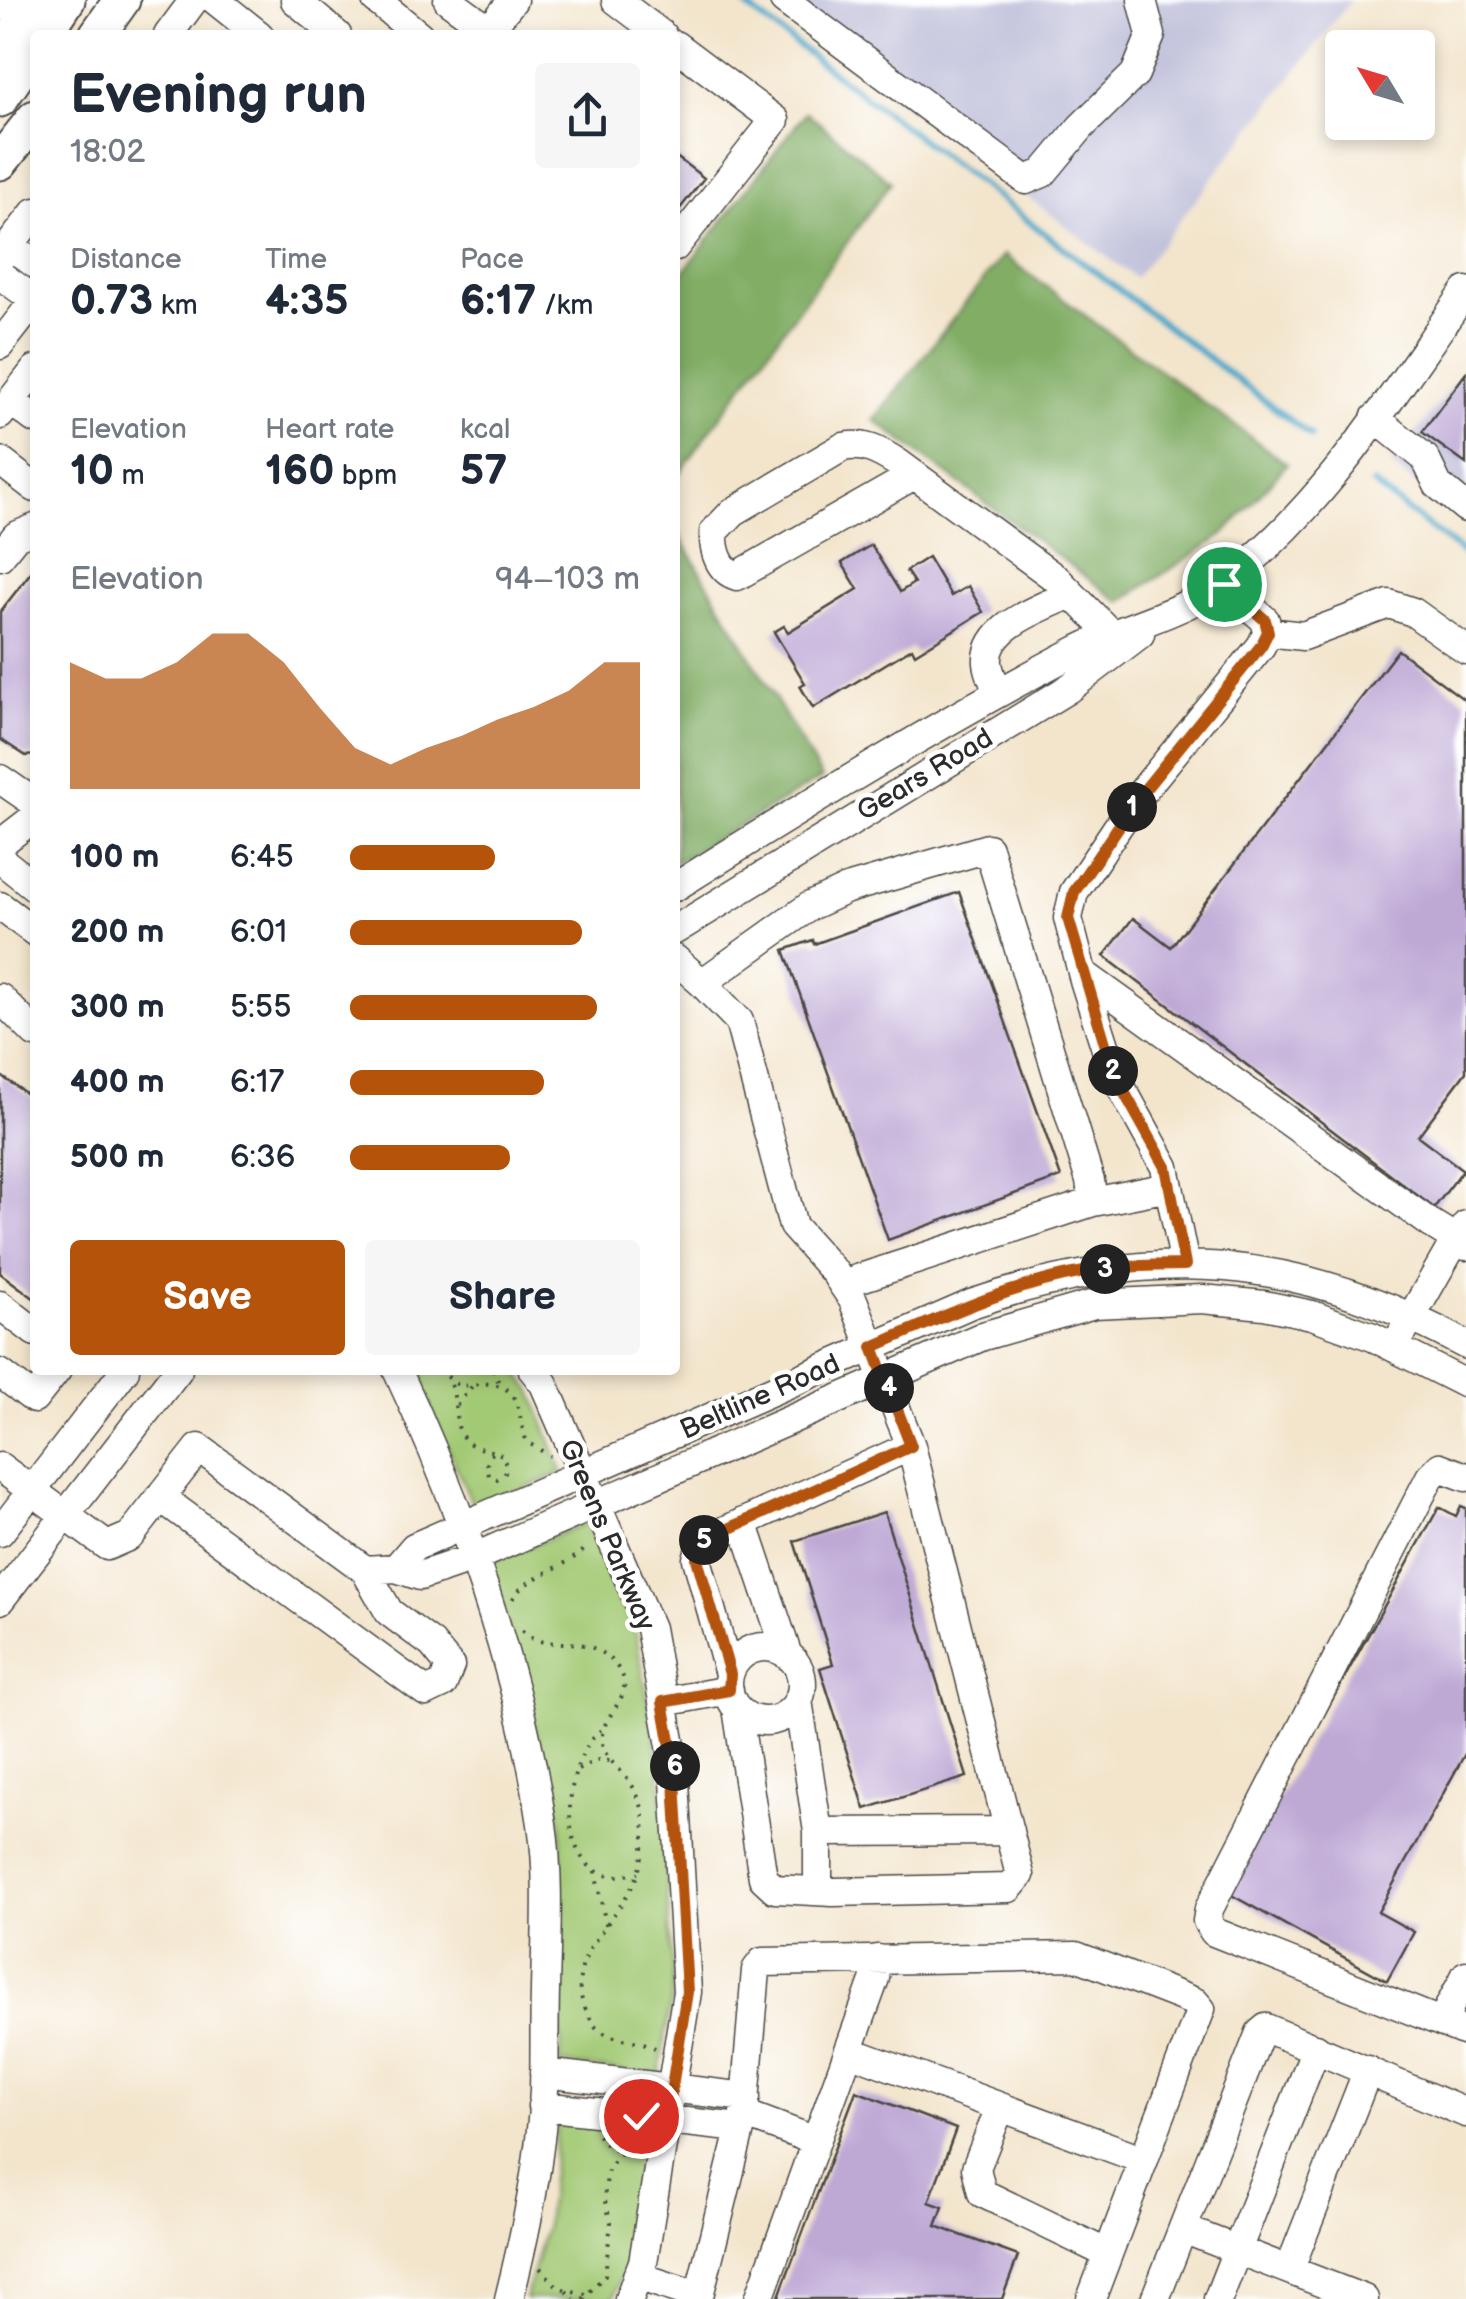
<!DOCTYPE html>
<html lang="en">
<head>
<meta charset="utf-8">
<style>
  body { margin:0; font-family:"Balsamiq Sans",sans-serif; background:#f6f6f7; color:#1f2937; height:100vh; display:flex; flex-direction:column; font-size:38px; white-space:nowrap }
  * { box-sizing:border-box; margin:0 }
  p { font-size:32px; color:#747a83 }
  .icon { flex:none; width:55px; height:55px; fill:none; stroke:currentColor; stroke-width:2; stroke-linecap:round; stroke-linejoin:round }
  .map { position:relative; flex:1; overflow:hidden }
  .panel { position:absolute; left:30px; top:30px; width:650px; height:1345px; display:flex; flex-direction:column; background:#fff; border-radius:10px; box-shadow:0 5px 15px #0003 }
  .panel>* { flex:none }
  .needle { width:65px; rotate:308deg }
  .fabs { position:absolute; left:1325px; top:30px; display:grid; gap:20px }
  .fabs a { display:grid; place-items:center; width:110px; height:110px; border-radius:10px; background:#fff; box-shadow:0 5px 15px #0003; font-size:50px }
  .pin { position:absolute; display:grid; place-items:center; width:85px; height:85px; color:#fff; margin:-42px; border:5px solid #fff; border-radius:50%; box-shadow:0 2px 10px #0007 }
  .km { position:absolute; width:50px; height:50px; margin:-25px; border-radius:50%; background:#222; color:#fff; font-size:28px; line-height:50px; text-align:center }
  .round { display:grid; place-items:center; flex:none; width:105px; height:105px; border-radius:10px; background:#f6f6f7 }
  .head { display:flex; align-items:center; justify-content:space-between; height:170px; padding:0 40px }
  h1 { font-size:55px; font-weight:600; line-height:75px }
  .stats { display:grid; grid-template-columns:repeat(3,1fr); gap:15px; height:170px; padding:10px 40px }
  .stats div { display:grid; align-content:center }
  .stats b { font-size:42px; font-weight:600 }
  .stats small { font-size:28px; font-weight:400 }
  .stats p { font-size:28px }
  .chart { height:280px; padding:20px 40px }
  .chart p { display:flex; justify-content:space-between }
  .chart svg { width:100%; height:180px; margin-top:10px; fill:#b45309; opacity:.7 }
  .button { display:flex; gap:20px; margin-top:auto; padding:20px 40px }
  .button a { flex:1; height:115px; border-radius:10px; background:#b45309; color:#fff; font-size:40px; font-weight:600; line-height:115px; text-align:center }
  .button a+a { background:#f6f6f7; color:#1f2937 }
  ul { padding:0 40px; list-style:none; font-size:32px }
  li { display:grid; grid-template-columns:160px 120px 1fr; align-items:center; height:75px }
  li i { height:25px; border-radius:12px; background:#b45309 }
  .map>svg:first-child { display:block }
  .industrial { fill:#c2c2dc }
  .green { fill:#a2c973; stroke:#667a4f; stroke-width:2.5 }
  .forest { fill:#81ad65; stroke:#566c48; stroke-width:2.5 }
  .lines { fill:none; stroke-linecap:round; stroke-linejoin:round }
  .stream { stroke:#4ba7ca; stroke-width:6 }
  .building { fill:#bea9d5 }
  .minor-casing { stroke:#494743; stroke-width:31 }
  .major-casing { stroke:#494743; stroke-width:39 }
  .path { stroke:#494743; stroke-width:4; stroke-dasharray:2.5 8; stroke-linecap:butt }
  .minor { stroke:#fff; stroke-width:28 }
  .major { stroke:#fff; stroke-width:35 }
  .route-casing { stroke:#fff; stroke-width:20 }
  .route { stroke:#b45309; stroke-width:12 }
  .labels { text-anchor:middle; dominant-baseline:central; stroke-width:9; stroke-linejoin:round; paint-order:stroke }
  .street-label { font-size:28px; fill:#2b2b2b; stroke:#fff }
</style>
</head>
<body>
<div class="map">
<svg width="1466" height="2299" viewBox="0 0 1466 2299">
  <rect width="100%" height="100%" fill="#fff"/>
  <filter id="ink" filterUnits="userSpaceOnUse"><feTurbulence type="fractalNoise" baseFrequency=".01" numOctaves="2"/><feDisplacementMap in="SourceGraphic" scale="20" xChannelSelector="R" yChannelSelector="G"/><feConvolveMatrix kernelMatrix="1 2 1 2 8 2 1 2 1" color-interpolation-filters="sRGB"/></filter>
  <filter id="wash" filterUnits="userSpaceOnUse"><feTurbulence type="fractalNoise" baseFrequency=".0048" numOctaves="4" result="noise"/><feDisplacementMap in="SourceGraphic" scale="40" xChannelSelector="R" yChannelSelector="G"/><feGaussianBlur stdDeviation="2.25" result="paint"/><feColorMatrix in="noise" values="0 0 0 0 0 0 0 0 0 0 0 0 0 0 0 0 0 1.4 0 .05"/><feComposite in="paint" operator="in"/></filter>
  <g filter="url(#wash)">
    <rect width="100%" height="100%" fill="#f3e5cc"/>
    <path class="industrial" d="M766 0H1351L1135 278Z
      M1466 367V523L1391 465Z"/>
    <path class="green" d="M414 1370H515L532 1391 562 1472 475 1510Z
      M586 1523 636 1634 660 1768 673 1988 659 2076 561 2064V1824L490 1562Z
      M558 2117 652 2126 629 2256 613 2299H525L546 2224Z"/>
    <path class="forest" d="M806 112 891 182 675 479V283Z
      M1003 255 1287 464 1223 535 1120 602 874 420Z
      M675 528 822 778 675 863Z"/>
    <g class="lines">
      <path class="stream" d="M738 0 1311 436
        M1373 484 1466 555"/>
    </g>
    <g id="blocks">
      <path class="building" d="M675 156 704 178 675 215Z
        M1466 373V464L1422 432Z
        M871 545 900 592 914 583 906 571 928 557 951 596 968 586 983 612 915 654 912 648 813 708 800 686 805 683 774 632 784 626 788 632 858 589 842 563Z
        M35 567V732L32 737 35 739V755L26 756 0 739V612Z
        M1398 650 1466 701V1072L1418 1136 1463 1170 1434 1208 1104 956 1133 918 1171 947Z
        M959 892 1061 1177 888 1240 784 950 813 940 814 944Z
        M0 1075 35 1100V1299L0 1273Z
        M1461 1506 1466 1508V1752L1378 1912 1414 1932 1387 1981 1226 1892 1439 1507 1456 1516Z
        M884 1512 967 1777 865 1809 820 1668 833 1664 794 1541Z
        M856 2091 956 2129 929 2202 943 2207 936 2226 1018 2256 1002 2299H778Z"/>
    </g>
  </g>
  <g filter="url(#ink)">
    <use href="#blocks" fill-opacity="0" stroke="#494743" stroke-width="2.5"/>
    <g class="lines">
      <defs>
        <path id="minor" d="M215 0 259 35
          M295 0 337 35
          M376 0 419 35
          M448 0 489 30
          M616 0 662 35
          M784 0 1026 180 1043 173 1081 127 1135 74 1151 35 1142 0
          M168 35 194 0
          M485 35 513 0
          M675 45 775 120 675 247
          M10 245 35 264
          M0 258 35 212
          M0 275 35 300
          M0 345 35 300
          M11 401 35 419
          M0 415 35 370
          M1375 418 1425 458 1438 485 1466 508
          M0 461 35 488
          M914 475 737 576C719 571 713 550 714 532L733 512 843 447C864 442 881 452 898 463L1058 580 1112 635
          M0 556 16 536 35 528
          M1268 632 1303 636 1389 604 1413 612 1466 650
          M998 693C995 684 989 673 988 663 985 625 1044 607 1071 594
          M0 779 35 803
          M0 844 35 817
          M0 859 35 887
          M675 887C806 805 937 724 1074 652 1122 626 1181 615 1225 582 1325 507 1394 392 1466 291
          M0 906 35 932
          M675 930 1068 689 1140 634
          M675 959 702 983
          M1082 973 1430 1223 1456 1239 1466 1225
          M0 998 35 1033
          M1093 1202 1169 1187
          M1185 1265 1165 1167 1114 1074 1084 980 1068 918 1074 892 1137 798 1261 646 1268 632 1265 620 1223 584
          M0 1305 35 1332
          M1403 1332 1456 1239 1466 1246
          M397 1370C462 1508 520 1673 542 1824 550 1879 546 1936 545 1991 544 2024 545 2057 544 2090 541 2160 526 2231 509 2299
          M533 1370 544 1384 650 1628 674 1763 687 1992 643 2262 629 2299
          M0 1373 34 1399 57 1370
          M0 1467 107 1546 130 1536 199 1448 365 1570 396 1568 420 1576 473 1558 983 1336 1094 1304 1202 1299 1264 1305 1312 1315 1373 1337 1466 1384
          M1466 1477 1440 1467 1430 1477 1209 1909 1207 1921 1214 1932 1466 2032
          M160 1497 426 1692 443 1684 450 1666 432 1644 389 1612 365 1570
          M743 1522 788 1656
          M0 1532 125 1370
          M396 1568 414 1547 971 1304C1151 1242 1299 1253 1466 1345
          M0 1600 178 1370
          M728 1684a37 37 0 1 1 74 0a37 37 0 1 1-74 0Z
          M729 1674 697 1559 702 1541 911 1446
          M798 1700 818 1832V1891
          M663 1702 729 1690
          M737 1708 763 1878 775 1889 833 1892 1009 1888 1020 1875 911 1446 853 1300 835 1273 793 1226 739 1021 702 983 810 906 847 889 988 848 1090 1181 1093 1202 842 1284
          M818 1832 1009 1831
          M1442 2021 1466 1975
          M849 2051 1144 2160
          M544 2073 746 2097
          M542 2106 740 2128
          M1000 2108 976 2168 982 2193 1108 2254
          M744 2114 816 2141
          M1183 2229 1364 2299
          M1289 2270 1368 2070
          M637 2276 699 2296 744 2114 756 1970 762 1962 1076 1956 1195 2002 1201 2009 1091 2299
          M759 2299 875 1978 877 1959
          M1155 2299 1260 2033 1266 2028 1466 2113
          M1218 2299 1316 2048"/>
        <path id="major" d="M0 2 2 0
          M44 35 67 0
          M97 35 122 0
          M0 56 37 0
          M0 99 35 48
          M0 162 35 118"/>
      </defs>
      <use href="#minor" class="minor-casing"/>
      <use href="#major" class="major-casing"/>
      <path class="path" d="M439 1370 459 1386C469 1386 481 1383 491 1384 523 1387 517 1420 527 1442L550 1456
        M492 1370 501 1386
        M451 1385C459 1405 450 1435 474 1446 485 1451 495 1450 505 1457V1473L497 1479 489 1476 487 1464 493 1451
        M457 1405 473 1385
        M513 1599C523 1576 568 1569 589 1545
        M522 1631C547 1657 583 1625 617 1667 641 1696 598 1714 602 1743 604 1758 620 1768 628 1780 641 1796 646 1817 644 1837 643 1853 641 1868 634 1882 615 1925 561 1960 586 2010 590 2017 592 2024 598 2029 614 2042 638 2038 655 2048
        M601 1730C567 1756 554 1849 598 1872 610 1879 625 1875 638 1873
        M578 1770 596 1760 610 1761
        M595 1871 606 1925
        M598 2135 607 2146 621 2153
        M540 2268 559 2288 586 2294
        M566 2291 574 2299
        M583 2299 605 2275 611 2222 604 2198 608 2170 621 2153 637 2149"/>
      <use href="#minor" class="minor"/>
      <use href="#major" class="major"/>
    </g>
  </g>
  <g class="lines" filter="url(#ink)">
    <defs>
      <path id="route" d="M641 2116 667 2118 687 1992 674 1763 663 1702 729 1690 730 1674 697 1559 702 1541 911 1446 873 1347C942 1317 1010 1285 1084 1272 1117 1266 1152 1265 1185 1265L1166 1167 1114 1074 1068 918 1074 892 1138 798 1261 646 1268 632 1265 620 1224 584"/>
    </defs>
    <use href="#route" class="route-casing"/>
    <use href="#route" class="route"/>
  </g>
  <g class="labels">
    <g class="street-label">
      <text transform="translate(925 775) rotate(-31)">Gears Road</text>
      <text transform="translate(760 1397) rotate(-24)">Beltline Road</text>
      <text transform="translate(607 1535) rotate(67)">Greens Parkway</text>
    </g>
  </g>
</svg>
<div class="fabs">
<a><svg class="needle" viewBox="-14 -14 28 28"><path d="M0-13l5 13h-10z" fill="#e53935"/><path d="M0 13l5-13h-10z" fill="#747a83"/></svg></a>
</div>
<div class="pin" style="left:1224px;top:584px;background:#1e9e55"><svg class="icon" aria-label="arrive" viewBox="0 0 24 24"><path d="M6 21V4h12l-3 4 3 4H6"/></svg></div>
<div class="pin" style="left:641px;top:2116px;background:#d93025"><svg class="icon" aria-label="check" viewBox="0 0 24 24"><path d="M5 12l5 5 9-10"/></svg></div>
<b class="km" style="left:1132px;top:807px">1</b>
<b class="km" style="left:1113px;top:1071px">2</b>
<b class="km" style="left:1105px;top:1269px">3</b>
<b class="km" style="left:889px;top:1388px">4</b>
<b class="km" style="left:704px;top:1540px">5</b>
<b class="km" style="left:675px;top:1766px">6</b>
<section class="panel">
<div class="head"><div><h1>Evening run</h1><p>18:02</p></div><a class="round"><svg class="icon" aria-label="share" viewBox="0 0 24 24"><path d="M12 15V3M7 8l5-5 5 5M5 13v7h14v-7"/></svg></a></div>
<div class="stats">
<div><p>Distance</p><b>0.73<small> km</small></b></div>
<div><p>Time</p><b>4:35</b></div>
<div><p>Pace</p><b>6:17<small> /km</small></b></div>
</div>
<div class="stats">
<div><p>Elevation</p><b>10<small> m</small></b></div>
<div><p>Heart rate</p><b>160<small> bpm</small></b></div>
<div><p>kcal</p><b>57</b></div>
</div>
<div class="chart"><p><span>Elevation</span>94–103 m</p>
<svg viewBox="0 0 160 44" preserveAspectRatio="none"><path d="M0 44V13L10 17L20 17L30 13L40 6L50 6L60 13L70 24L80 34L90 38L100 34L110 31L120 27L130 24L140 20L150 13L160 13V44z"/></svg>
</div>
<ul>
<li><b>100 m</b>6:45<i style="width:50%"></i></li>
<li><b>200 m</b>6:01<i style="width:80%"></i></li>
<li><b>300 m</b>5:55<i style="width:85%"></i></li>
<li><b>400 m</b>6:17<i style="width:67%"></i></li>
<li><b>500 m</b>6:36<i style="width:55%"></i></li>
</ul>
<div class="button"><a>Save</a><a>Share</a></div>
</section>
</div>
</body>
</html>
